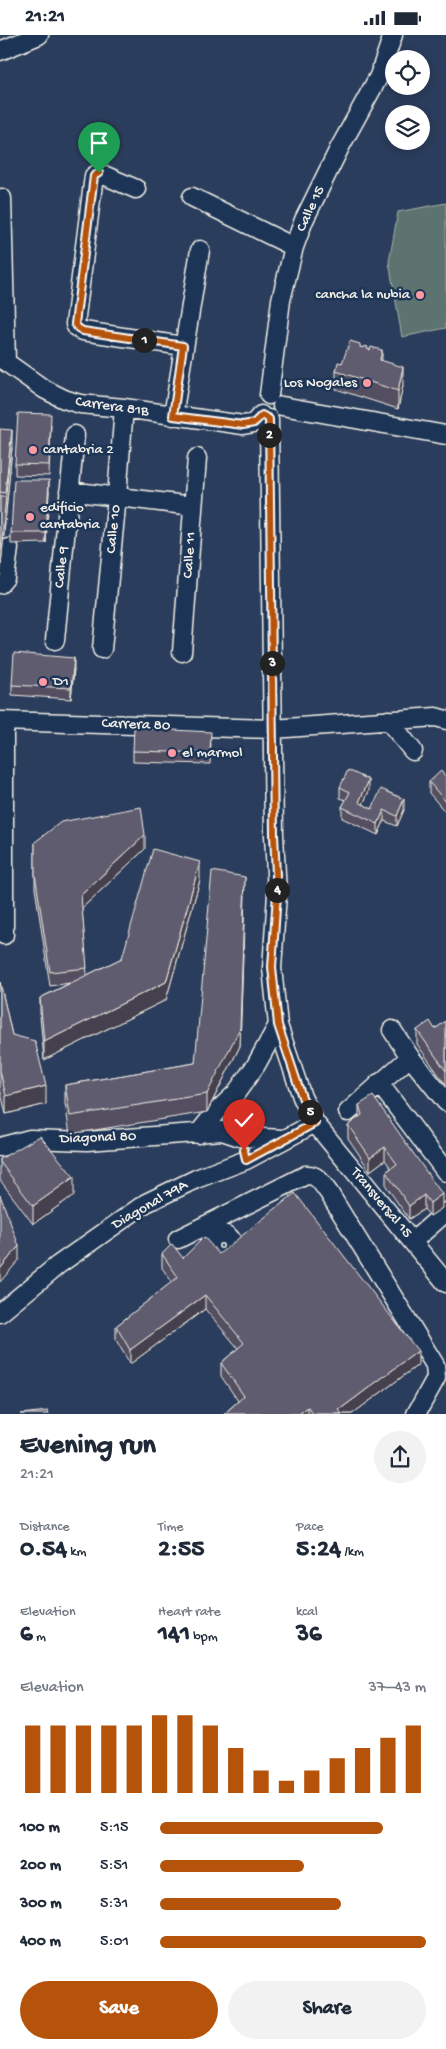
<!DOCTYPE html>
<html lang="en">
<head>
<meta charset="utf-8">
<style>
  body { margin:0; font-family:"Gochi Hand",sans-serif; background:#f2f2f3; color:#1f2937; height:100vh; display:flex; flex-direction:column; font-size:19px; white-space:nowrap }
  * { box-sizing:border-box; margin:0 }
  p { font-size:16px; color:#747a83 }
  .icon { flex:none; width:28px; height:28px; fill:none; stroke:currentColor; stroke-width:2; stroke-linecap:round; stroke-linejoin:round }
  .map { position:relative; height:1379px; overflow:hidden }
  .side { display:flex; flex-direction:column; background:#fff; flex:1 }
  .side>* { flex:none }
  .tools { position:absolute; left:385px; top:15px; display:grid; gap:10px }
  .tools a { display:grid; place-items:center; width:45px; height:45px; border-radius:50%; background:#fff; box-shadow:0 2px 8px #0003; font-size:25px }
  .pin { position:absolute; display:grid; place-items:center; width:42px; height:42px; color:#fff; margin:-51px -21px; border-radius:50% 50% 50% 0; rotate:-45deg; box-shadow:0 0 5px #0007 }
  .pin .icon { rotate:45deg }
  .km { position:absolute; width:25px; height:25px; margin:-12px; border-radius:50%; background:#222; color:#fff; font-size:14px; line-height:25px; text-align:center }
  .round { display:grid; place-items:center; flex:none; width:52px; height:52px; border-radius:26px; background:#f2f2f3 }
  .summary { display:flex; align-items:center; justify-content:space-between; height:85px; padding:0 20px }
  h1 { font-size:28px; font-weight:700; line-height:38px }
  .metrics { display:grid; grid-template-columns:repeat(3,1fr); gap:8px; height:85px; padding:5px 20px }
  .metrics div { display:grid; align-content:center }
  .metrics b { font-size:25px; font-weight:700 }
  .metrics small { font-size:14px; font-weight:400 }
  .metrics p { font-size:14px }
  .chart { height:140px; padding:10px 20px }
  .chart p { display:flex; justify-content:space-between }
  .chart svg { width:100%; height:90px; margin-top:5px; stroke:#b45309; stroke-width:6 }
  .primary-button { display:flex; gap:10px; margin-top:auto; padding:10px 20px }
  .primary-button a { flex:1; height:58px; border-radius:30px; background:#b45309; color:#fff; font-size:20px; font-weight:700; line-height:58px; text-align:center }
  .primary-button a+a { background:#f2f2f3; color:#1f2937 }
  ul { padding:0 20px; list-style:none; font-size:16px }
  li { display:grid; grid-template-columns:80px 60px 1fr; align-items:center; height:38px }
  li i { height:12px; border-radius:6px; background:#b45309 }
  .status { display:flex; justify-content:space-between; align-items:center; height:35px; padding:0 25px; background:#fff; direction:ltr }
  .status svg { height:14px; fill:currentColor }
  .map>svg:first-child { display:block }
  .grass { fill:#5c736f; stroke:#a8b2ac }
  .lines { fill:none; stroke-linecap:round; stroke-linejoin:round }
  .minor-casing { stroke:#f4f1e8; stroke-width:21 }
  .minor { stroke:#1d3557; stroke-width:18 }
  .wall { fill:#534f60; stroke:#f4f1e8 }
  .shaded-wall { fill:#44404e; stroke:#f4f1e8 }
  .building { fill:#615c70; stroke:#f4f1e8 }
  .route-casing { stroke:#fff; stroke-width:10 }
  .route { stroke:#b45309; stroke-width:6 }
  .poi-dot { fill:#ff9aa2; stroke:#1d3557; stroke-width:2 }
  .labels { text-anchor:middle; dominant-baseline:central; stroke-width:5; stroke-linejoin:round; paint-order:stroke }
  .street-label { font-size:15px; fill:#f4f1e8; stroke:#1d3557 }
  .poi-label { font-size:15px; fill:#f4f1e8; stroke:#1d3557; text-anchor:start }
</style>
</head>
<body>
<div class="status"><b>21:21</b><svg viewBox="0 0 49 12"><path d="M0 12V9h3v3zM5 12V6h3v6zM10 12V3h3v9zM15 12V0h3v12zM26 1h20v11H26zM47 4h2v5h-2z"/></svg></div>
<div class="map">
<svg width="446" height="1379" viewBox="0 0 446 1379">
  <rect width="100%" height="100%" fill="#2b3d5c"/>
  <filter id="ink" filterUnits="userSpaceOnUse"><feTurbulence type="fractalNoise" baseFrequency=".02" numOctaves="2"/><feDisplacementMap in="SourceGraphic" scale="10" xChannelSelector="R" yChannelSelector="G"/><feConvolveMatrix kernelMatrix="1 2 1 2 8 2 1 2 1" color-interpolation-filters="sRGB"/></filter>
  <g filter="url(#ink)">
    <path class="grass" d="M446 168V293L402 302 389 227 398 177Z"/>
    <g class="lines">
      <defs>
        <path id="minor" d="M0 16 39 0
          M136 154 99 138 94 141 75 289 77 293 83 296 183 311
          M192 162 294 212
          M2 163 6 327
          M0 323 44 354 64 364 80 369 124 373 243 390 254 388 261 380
          M269 360 281 265 294 212 304 185 340 112 379 41 393 0
          M282 371 446 400
          M173 381 200 215
          M269 384 274 800 277 859 272 933 278 990 302 1062 315 1088 446 1248
          M69 456 193 471
          M0 549 5 543 9 513
          M55 605 75 400
          M102 614 117 461 124 373
          M182 617 197 423
          M388 685 413 716
          M0 686 273 694 436 682 446 685
          M4 687V900
          M392 995 410 1022
          M379 1048 446 1137
          M348 1077 410 1022 446 1067
          M198 1099 216 1077 236 1058 256 1030 278 990
          M0 1112 30 1104 87 1106 222 1096 240 1102 284 1104
          M209 1211a12 12 0 1 1 24 0a12 12 0 1 1-24 0Z
          M178 1204 306 1140C318 1139 322 1149 329 1158L435 1330 436 1343 416 1379
          M413 1206 446 1177
          M0 1278 58 1230 146 1168 196 1144 246 1125 315 1088"/>
      </defs>
      <use href="#minor" class="minor-casing"/>
      <use href="#minor" class="minor"/>
    </g>
    <path class="wall" d="M360 312 368 314 382 326 403 350 398 374 336 354V336L342 328Z
      M51 390 49 441 15 440V429Z
      M0 394 12 413 0 541Z
      M49 456 46 508 11 509V498Z
      M74 634 71 664 12 660V650Z
      M211 708 210 729 133 727V716Z
      M446 742V778L429 758V747Z
      M340 752 369 756 363 769 372 774 404 775 397 791 384 786 378 800 342 783V772L346 765 340 763Z
      M35 807 145 814 82 873 87 940 122 923 200 845 166 965 44 1025 40 981V963L70 948 50 951 35 853Z
      M245 860 240 1011 207 1077 70 1099 65 1068V1050L195 1028Z
      M0 947 12 1000 46 1069 6 1079 0 1054Z
      M446 986V1050L417 1009V995L435 994Z
      M359 1070 442 1173 430 1181 424 1174 409 1184 386 1151V1137L391 1133 385 1125 370 1136 348 1103V1090L359 1082Z
      M0 1124 74 1160 33 1189 0 1145Z
      M162 1219 183 1223 219 1219 418 1330 352 1379H224L238 1366 221 1341V1328L238 1313 205 1274 130 1329 116 1305V1291L172 1247 162 1233Z"/>
    <path class="shaded-wall" d="M382 315V333L380 325Z
      M403 332V350L398 374V356Z
      M12 395V413L0 541V523Z
      M49 445V456L46 508V498Z
      M74 623V634L71 664V653Z
      M369 745V756L359 778V767Z
      M404 764V775L397 791V781Z
      M384 775V786L378 800V789Z
      M145 800V814L81 874V860Z
      M200 827V845L166 965 44 1025V1007L166 947Z
      M245 842 240 1011 207 1077V1059Z
      M46 1051V1069L6 1079V1061Z
      M385 1112V1125L370 1136V1122Z
      M74 1142V1160L33 1189V1171Z
      M442 1159V1173L430 1181V1168Z
      M424 1160V1174L409 1184V1171Z
      M19 1211V1225L0 1247V1234Z
      M205 1260V1274L130 1329V1315Z
      M418 1316V1330L352 1379H339V1375Z
      M308 1372V1379H299Z"/>
    <path class="building" d="M350 306 360 309V312L364 313V311L368 312 367 314 370 315 371 312 382 315 380 325 403 332 398 356 336 336 338 327 342 328Z
      M18 378 51 379 49 430 15 429Z
      M0 394 12 395 5 458 0 457Z
      M14 445H49L46 498H11Z
      M0 462H6L0 523Z
      M14 618 74 623 71 653 12 650Z
      M134 693 211 697 210 718 133 716Z
      M348 735 369 745 359 767 372 774 381 754 404 764 397 781 384 775 378 789 342 772 350 757 340 752Z
      M441 736 446 742V767L429 747Z
      M141 772 145 800 81 860 87 933 50 937 35 839V807L61 787Z
      M153 814 200 827 166 947 44 1007 40 963 122 923Z
      M212 836 245 842 240 993 207 1059 70 1081 65 1050 195 1028Z
      M0 947 12 1000 35 1006 46 1051 6 1061 0 1036Z
      M430 986 435 994 446 986V1036L417 995Z
      M373 1061 442 1159 430 1168 424 1160 409 1171 386 1137 397 1129 385 1112 370 1122 348 1090 362 1080 359 1070Z
      M40 1101 74 1142 33 1171 0 1127V1124Z
      M295 1158 418 1316 339 1375 342 1379H313L308 1372 299 1379H224L244 1361 221 1328 244 1308 205 1260 130 1315 116 1291 178 1242 162 1219 172 1209 183 1223 204 1202 219 1219Z
      M0 1160 19 1211 0 1234Z
      M48 1376 49 1379H20Z"/>
  </g>
  <g class="lines" filter="url(#ink)">
    <defs>
      <path id="route" d="M99 138 94 141 75 289 78 293 83 296 183 311 173 381 243 390 254 388 262 380 269 384 274 800 277 859 272 932 278 990 302 1062 315 1088 246 1125 244 1115"/>
    </defs>
    <use href="#route" class="route-casing"/>
    <use href="#route" class="route"/>
  </g>
  <g class="poi-dot">
    <circle cx="420" cy="260" r="5"/>
    <circle cx="367" cy="348" r="5"/>
    <circle cx="33" cy="415" r="5"/>
    <circle cx="30" cy="482" r="5"/>
    <circle cx="43" cy="647" r="5"/>
    <circle cx="172" cy="718" r="5"/>
  </g>
  <g class="labels">
    <g class="street-label">
      <text transform="translate(311 174) rotate(-65)">Calle 15</text>
      <text transform="translate(112 372) rotate(8)">Carrera 81B</text>
      <text transform="translate(114 494) rotate(-84)">Calle 10</text>
      <text transform="translate(190 520) rotate(-86)">Calle 11</text>
      <text transform="translate(62 532) rotate(-84)">Calle 9</text>
      <text transform="translate(136 690) rotate(2)">Carrera 80</text>
      <text transform="translate(98 1103) rotate(-2)">Diagonal 80</text>
      <text transform="translate(381 1168) rotate(50)">Transversal 15</text>
      <text transform="translate(150 1170) rotate(-30)">Diagonal 79A</text>
    </g>
    <g class="poi-label">
      <text x="410" y="260" text-anchor="end">cancha la nubia</text>
      <text x="357" y="348" text-anchor="end">Los Nogales</text>
      <text x="43" y="415">cantabria 2</text>
      <text x="40" y="473">edificio<tspan x="40" dy="17">cantabria</tspan></text>
      <text x="53" y="647">D1</text>
      <text x="182" y="718">el marmol</text>
    </g>
  </g>
</svg>
<div class="tools">
<a><svg class="icon" aria-label="locate" viewBox="0 0 24 24"><circle cx="12" cy="12" r="6"/><path d="M12 2v4M12 18v4M2 12h4M18 12h4"/></svg></a>
<a><svg class="icon" aria-label="layers" viewBox="0 0 24 24"><path d="M12 4l9 5-9 5-9-5zM3 14l9 5 9-5"/></svg></a>
</div>
<div class="pin" style="left:99px;top:138px;background:#1e9e55"><svg class="icon" aria-label="arrive" viewBox="0 0 24 24"><path d="M6 21V4h12l-3 4 3 4H6"/></svg></div>
<div class="pin" style="left:244px;top:1115px;background:#d93025"><svg class="icon" aria-label="check" viewBox="0 0 24 24"><path d="M5 12l5 5 9-10"/></svg></div>
<b class="km" style="left:144px;top:305px">1</b>
<b class="km" style="left:269px;top:400px">2</b>
<b class="km" style="left:272px;top:628px">3</b>
<b class="km" style="left:277px;top:855px">4</b>
<b class="km" style="left:310px;top:1077px">5</b>
</div>
<section class="side">
<div class="summary"><div><h1>Evening run</h1><p>21:21</p></div><a class="round"><svg class="icon" aria-label="share" viewBox="0 0 24 24"><path d="M12 15V3M7 8l5-5 5 5M5 13v7h14v-7"/></svg></a></div>
<div class="metrics">
<div><p>Distance</p><b>0.54<small> km</small></b></div>
<div><p>Time</p><b>2:55</b></div>
<div><p>Pace</p><b>5:24<small> /km</small></b></div>
</div>
<div class="metrics">
<div><p>Elevation</p><b>6<small> m</small></b></div>
<div><p>Heart rate</p><b>141<small> bpm</small></b></div>
<div><p>kcal</p><b>36</b></div>
</div>
<div class="chart"><p><span>Elevation</span>37–43 m</p>
<svg viewBox="0 0 160 44" preserveAspectRatio="none"><path d="M5 44V11M15 44V11M25 44V11M35 44V11M45 44V11M55 44V6M65 44V6M75 44V11M85 44V22M95 44V33M105 44V38M115 44V33M125 44V27M135 44V22M145 44V17M155 44V11"/></svg>
</div>
<ul>
<li><b>100 m</b>5:15<i style="width:84%"></i></li>
<li><b>200 m</b>5:51<i style="width:54%"></i></li>
<li><b>300 m</b>5:31<i style="width:68%"></i></li>
<li><b>400 m</b>5:01<i style="width:100%"></i></li>
</ul>
<div class="primary-button"><a>Save</a><a>Share</a></div>
</section>
</body>
</html>
